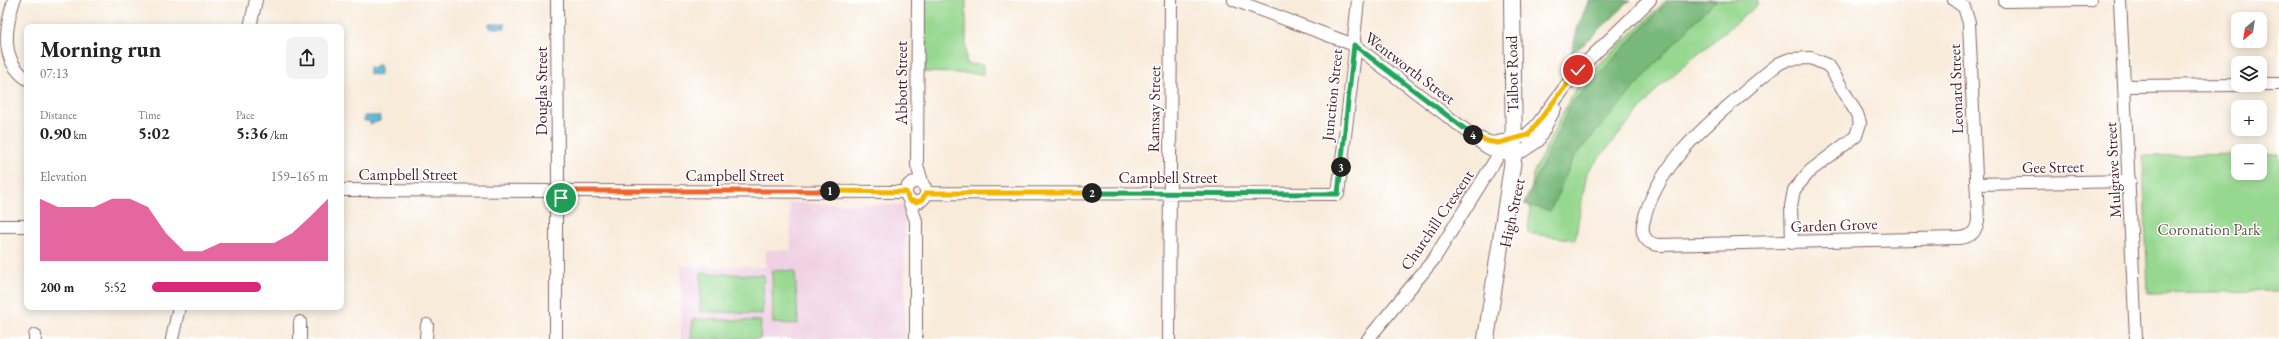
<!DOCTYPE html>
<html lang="en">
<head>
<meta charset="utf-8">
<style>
  body { margin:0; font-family:"EB Garamond",serif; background:#f2f2f2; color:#222; height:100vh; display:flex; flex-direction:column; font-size:15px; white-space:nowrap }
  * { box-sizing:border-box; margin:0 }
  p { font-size:13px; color:#767676 }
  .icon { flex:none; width:22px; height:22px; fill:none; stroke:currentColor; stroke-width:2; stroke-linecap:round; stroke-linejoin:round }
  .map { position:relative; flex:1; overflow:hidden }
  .panel { position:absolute; left:24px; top:24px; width:320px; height:286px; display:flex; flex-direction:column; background:#fff; border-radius:8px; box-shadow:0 2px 10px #0003 }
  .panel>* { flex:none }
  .needle { width:26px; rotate:210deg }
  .buttons { position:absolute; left:2231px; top:12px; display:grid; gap:8px }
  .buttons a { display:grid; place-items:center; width:36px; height:36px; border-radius:8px; background:#fff; box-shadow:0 2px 10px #0003; font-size:20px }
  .pin { position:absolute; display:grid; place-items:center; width:34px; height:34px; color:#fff; margin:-17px; border:2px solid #fff; border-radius:50%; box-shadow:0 1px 4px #0007 }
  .km { position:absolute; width:20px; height:20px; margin:-10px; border-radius:50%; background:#222; color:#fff; font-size:11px; line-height:20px; text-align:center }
  .round { display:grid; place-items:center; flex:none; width:42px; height:42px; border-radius:8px; background:#f2f2f2 }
  .overview { display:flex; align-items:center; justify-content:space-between; height:68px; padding:0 16px }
  h1 { font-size:22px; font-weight:700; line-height:30px }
  .figures { display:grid; grid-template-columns:repeat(3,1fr); gap:6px; height:68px; padding:4px 16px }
  .figures div { display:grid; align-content:center }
  .figures b { font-size:17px; font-weight:700 }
  .figures small { font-size:11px; font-weight:400 }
  .figures p { font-size:11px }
  .chart { height:112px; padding:8px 16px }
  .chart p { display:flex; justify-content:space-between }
  .chart svg { width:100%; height:72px; margin-top:4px; fill:#db2777; opacity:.7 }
  ul { padding:0 16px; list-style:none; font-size:13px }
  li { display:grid; grid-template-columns:64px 48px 1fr; align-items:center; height:30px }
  li i { height:10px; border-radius:5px; background:#db2777 }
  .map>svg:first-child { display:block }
  .built { fill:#f0d0e4 }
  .green { fill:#96d88f; stroke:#707c5d }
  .forest { fill:#78b87a; stroke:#616c52 }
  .water { fill:#5abad8; stroke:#526c82 }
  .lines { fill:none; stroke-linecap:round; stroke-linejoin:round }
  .minor-casing { stroke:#876668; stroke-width:14 }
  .major-casing { stroke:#876668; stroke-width:18 }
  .minor { stroke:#fff; stroke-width:12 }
  .major { stroke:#fff; stroke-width:16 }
  .split-1-casing { stroke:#fff; stroke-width:8 }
  .split-2-casing { stroke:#fff; stroke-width:8 }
  .split-3-casing { stroke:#fff; stroke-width:8 }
  .split-4-casing { stroke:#fff; stroke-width:8 }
  .split-5-casing { stroke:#fff; stroke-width:8 }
  .split-1 { stroke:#f0652b; stroke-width:5 }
  .split-2 { stroke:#f5b400; stroke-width:5 }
  .split-3 { stroke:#22a559; stroke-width:5 }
  .split-4 { stroke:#22a559; stroke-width:5 }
  .split-5 { stroke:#f5b400; stroke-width:5 }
  .labels { text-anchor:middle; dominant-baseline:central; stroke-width:3; stroke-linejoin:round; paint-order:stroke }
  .street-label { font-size:16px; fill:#4a1f2b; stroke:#fff }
  .park-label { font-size:16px; fill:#615649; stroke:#fff }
</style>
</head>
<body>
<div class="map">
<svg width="2279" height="339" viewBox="0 0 2279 339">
  <rect width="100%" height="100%" fill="#fff"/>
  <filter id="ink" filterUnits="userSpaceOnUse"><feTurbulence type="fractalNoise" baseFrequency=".025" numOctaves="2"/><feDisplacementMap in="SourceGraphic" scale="8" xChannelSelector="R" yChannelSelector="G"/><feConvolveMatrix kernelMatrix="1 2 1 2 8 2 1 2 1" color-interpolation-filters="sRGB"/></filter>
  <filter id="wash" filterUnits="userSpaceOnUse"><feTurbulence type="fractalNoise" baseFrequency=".012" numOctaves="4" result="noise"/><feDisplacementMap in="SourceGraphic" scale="16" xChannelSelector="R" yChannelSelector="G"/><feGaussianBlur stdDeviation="0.9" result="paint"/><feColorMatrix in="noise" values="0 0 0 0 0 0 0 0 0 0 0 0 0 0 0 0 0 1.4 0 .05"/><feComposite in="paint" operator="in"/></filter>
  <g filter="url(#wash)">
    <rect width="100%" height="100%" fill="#f8ebda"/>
    <path class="built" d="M790 203 905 205V339H681V266L766 267V250H791Z"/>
    <path class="green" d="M925 0H966V64L983 65V74L925 72Z
      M1667 0H1758L1757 5 1661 85 1587 172 1575 240 1528 233 1533 174 1571 96 1589 74Z
      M2238 154V173H2260V154H2279V291L2148 293 2143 156Z
      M772 270 795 271 798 324 773 323Z
      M701 273 764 275 762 314 700 311Z
      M693 319 761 321 760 339H691Z"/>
    <path class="forest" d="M1589 0H1631L1584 44 1571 54 1578 26Z
      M1669 0H1716L1670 47 1574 157 1550 211 1524 204 1571 104Z"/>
    <path class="water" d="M489 24H505V28H489Z
      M376 65H380V75L369 74V67L376 68Z
      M364 116H380V121L370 124V121H364Z"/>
  </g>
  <g filter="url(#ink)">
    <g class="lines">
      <defs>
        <path id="minor" d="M14 0C5 29 0 60 27 79
          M557 0 558 183
          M918 0 917 165 923 185
          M1234 0 1354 45 1472 135C1486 148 1494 154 1514 153
          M2120 0 2136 339
          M2005 1 2090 0
          M250 27 256 0
          M2260 84H2279
          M2124 86 2238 85
          M1524 137 1536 126 1578 70 1650 0
          M1479 138 1492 143 1514 139
          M1523 151 1538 141 1555 108
          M906 192a10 10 0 1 1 20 0a10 10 0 1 1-20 0Z
          M1976 184 2130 181
          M341 190 548 191
          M565 191 906 192
          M926 193 1338 194 1355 52 1354 38 1358 0
          M556 199V339
          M909 200 916 221V339
          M0 226H27
          M1792 243 1791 206 1794 190 1810 171 1856 136 1860 123 1857 114 1831 69 1827 65 1811 58 1790 59 1780 63C1767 72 1755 83 1742 94 1701 129 1655 169 1643 224 1641 236 1647 244 1659 245L1959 238C1970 237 1977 232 1978 220L1969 23 1964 7 1954 0
          M35 335V339
          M172 339 179 307
          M300 339V322
          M426 339 427 325
          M1169 339 1171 0
          M1368 339 1434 259 1499 154"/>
        <path id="major" d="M1486 339 1514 153 1512 0"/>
      </defs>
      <use href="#minor" class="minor-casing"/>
      <use href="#major" class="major-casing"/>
      <use href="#minor" class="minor"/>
      <use href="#major" class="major"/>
    </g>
  </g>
  <g class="lines" filter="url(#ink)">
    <defs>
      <path id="split-1" d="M561 198 564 191H830"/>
      <path id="split-2" d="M830 191 906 192 909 200 916 202 922 200 926 193H1092"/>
      <path id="split-3" d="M1092 193 1338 194 1341 167"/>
      <path id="split-4" d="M1341 167 1354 45 1473 135"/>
      <path id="split-5" d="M1473 135 1487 141 1498 143 1528 135 1578 70"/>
    </defs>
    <use href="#split-1" class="split-1-casing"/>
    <use href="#split-2" class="split-2-casing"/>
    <use href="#split-3" class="split-3-casing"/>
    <use href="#split-4" class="split-4-casing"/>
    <use href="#split-5" class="split-5-casing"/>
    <use href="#split-1" class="split-1"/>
    <use href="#split-2" class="split-2"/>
    <use href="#split-3" class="split-3"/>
    <use href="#split-4" class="split-4"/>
    <use href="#split-5" class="split-5"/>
  </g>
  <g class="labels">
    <g class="street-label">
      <text transform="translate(1410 68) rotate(37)">Wentworth Street</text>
      <text transform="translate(1512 74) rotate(-91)">Talbot Road</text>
      <text transform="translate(901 83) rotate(-90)">Abbott Street</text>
      <text transform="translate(1956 89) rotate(-92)">Leonard Street</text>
      <text transform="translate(541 91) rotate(-90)">Douglas Street</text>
      <text transform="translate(1332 95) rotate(-84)">Junction Street</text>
      <text transform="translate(1154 109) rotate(-89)">Ramsay Street</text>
      <text transform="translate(2053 167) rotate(-1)">Gee Street</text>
      <text transform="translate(2113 170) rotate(-93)">Mulgrave Street</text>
      <text x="408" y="174">Campbell Street</text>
      <text x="735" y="175">Campbell Street</text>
      <text x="1168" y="177">Campbell Street</text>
      <text transform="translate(1512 213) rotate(-78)">High Street</text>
      <text transform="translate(1437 220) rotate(-56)">Churchill Crescent</text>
      <text transform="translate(1834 225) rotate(-2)">Garden Grove</text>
    </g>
    <g class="park-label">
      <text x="2209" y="229">Coronation Park</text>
    </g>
  </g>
</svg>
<div class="buttons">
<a><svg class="needle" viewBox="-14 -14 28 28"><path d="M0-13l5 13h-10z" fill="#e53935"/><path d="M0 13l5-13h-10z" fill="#767676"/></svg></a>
<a><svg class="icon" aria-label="layers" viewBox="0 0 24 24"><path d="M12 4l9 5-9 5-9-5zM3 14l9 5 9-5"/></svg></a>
<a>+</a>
<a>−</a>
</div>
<div class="pin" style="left:561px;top:198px;background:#1e9e55"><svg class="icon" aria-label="arrive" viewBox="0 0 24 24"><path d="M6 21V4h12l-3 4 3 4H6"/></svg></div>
<div class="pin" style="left:1578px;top:70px;background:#d93025"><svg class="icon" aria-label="check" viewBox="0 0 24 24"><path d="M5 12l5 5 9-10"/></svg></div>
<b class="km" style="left:830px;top:191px">1</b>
<b class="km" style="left:1092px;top:193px">2</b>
<b class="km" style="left:1341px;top:167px">3</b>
<b class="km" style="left:1473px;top:135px">4</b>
<section class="panel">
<div class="overview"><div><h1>Morning run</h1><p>07:13</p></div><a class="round"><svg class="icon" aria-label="share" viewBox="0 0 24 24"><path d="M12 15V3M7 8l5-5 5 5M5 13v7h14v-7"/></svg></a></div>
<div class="figures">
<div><p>Distance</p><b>0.90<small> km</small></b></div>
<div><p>Time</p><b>5:02</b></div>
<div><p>Pace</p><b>5:36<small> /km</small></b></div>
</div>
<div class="chart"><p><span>Elevation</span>159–165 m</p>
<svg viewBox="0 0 160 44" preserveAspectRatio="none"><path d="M0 44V6L10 11L20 11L30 11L40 6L50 6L60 11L70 27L80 38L90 38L100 33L110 33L120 33L130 33L140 27L150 17L160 6V44z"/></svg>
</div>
<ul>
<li><b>200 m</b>5:52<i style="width:62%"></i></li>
</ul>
</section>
</div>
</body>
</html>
